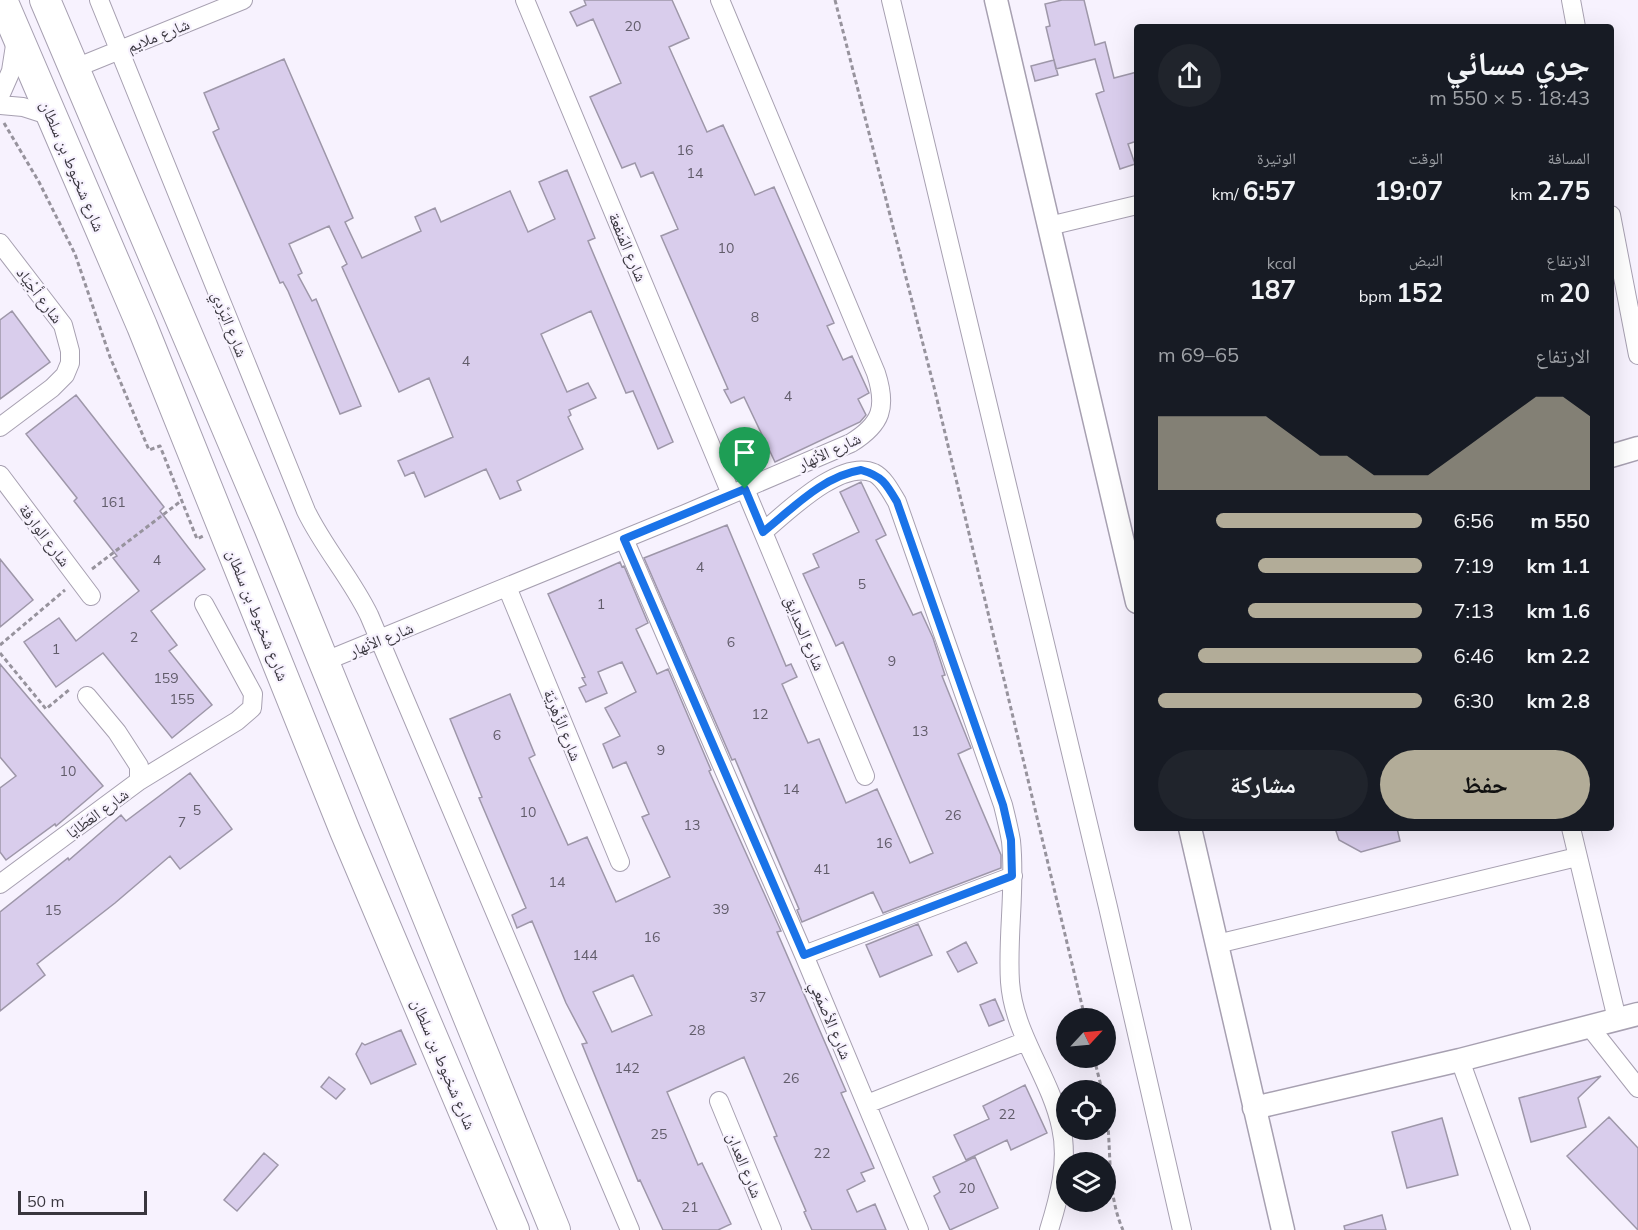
<!DOCTYPE html>
<html lang="ar">
<head>
<meta charset="utf-8">
<style>
  body { margin:0; font-family:Mulish,"Noto Naskh Arabic",sans-serif; background:#20242c; color:#f1f3f6; direction:rtl; height:100vh; display:flex; flex-direction:column; font-size:22px; white-space:nowrap }
  * { box-sizing:border-box; margin:0 }
  p { font-size:20px; color:#9ea1a6 }
  .icon { flex:none; width:33px; height:33px; fill:none; stroke:currentColor; stroke-width:2; stroke-linecap:round; stroke-linejoin:round }
  .map { position:relative; flex:1; overflow:hidden; direction:ltr }
  .details { position:absolute; left:1134px; top:24px; width:480px; height:807px; display:flex; flex-direction:column; background:#171b24; border-radius:6px; box-shadow:0 6px 24px #0002; direction:rtl }
  .details>* { flex:none }
  .needle { width:39px; rotate:64deg }
  .buttons { position:absolute; left:1056px; top:1008px; display:grid; gap:12px }
  .buttons a { display:grid; place-items:center; width:60px; height:60px; border-radius:50%; background:#171b24; box-shadow:0 6px 24px #0002; font-size:30px }
  .scale { position:absolute; left:18px; bottom:15px; width:129px; box-sizing:border-box; padding-left:6px; border:3px solid #39363e; border-top:0; font-size:16px; line-height:21px; white-space:nowrap; color:#39363e; -webkit-text-stroke:4px #f7f2fe; paint-order:stroke }
  .pin { position:absolute; display:grid; place-items:center; width:51px; height:51px; color:#fff; margin:-62px -26px; border-radius:50% 50% 50% 0; rotate:-45deg; box-shadow:0 0 6px #0007 }
  .pin .icon { rotate:45deg }
  .round { display:grid; place-items:center; flex:none; width:63px; height:63px; border-radius:32px; background:#20242c }
  .summary { display:flex; align-items:center; justify-content:space-between; height:102px; padding:0 24px }
  h1 { font-size:33px; font-weight:700; line-height:45px }
  .figures { display:grid; grid-template-columns:repeat(3,1fr); gap:9px; height:102px; padding:6px 24px }
  .figures div { display:grid; align-content:center }
  .figures b { font-size:26px; font-weight:700 }
  .figures small { font-size:16px; font-weight:400 }
  .figures p { font-size:16px }
  .chart { height:168px; padding:12px 24px }
  .chart p { display:flex; justify-content:space-between }
  .chart svg { width:100%; height:108px; margin-top:6px; fill:#b2ac98; opacity:.7 }
  .button { display:flex; gap:12px; margin-top:auto; padding:12px 24px }
  .button a { flex:1; height:69px; border-radius:36px; background:#b2ac98; color:#111; font-size:24px; font-weight:700; line-height:69px; text-align:center }
  .button a+a { background:#20242c; color:#f1f3f6 }
  ul { padding:0 24px; list-style:none; font-size:20px }
  li { display:grid; grid-template-columns:96px 72px 1fr; align-items:center; height:45px }
  li i { height:15px; border-radius:8px; background:#b2ac98 }
  .map>svg:first-child { display:block }
  .building { fill:#d9cdec; stroke:#9e97a9; stroke-width:1.5; fill-rule:evenodd }
  .lines { fill:none; stroke-linecap:round; stroke-linejoin:round }
  .minor-casing { stroke:#a7a0b1; stroke-width:20 }
  .tertiary-casing { stroke:#a7a0b1; stroke-width:25 }
  .primary-casing { stroke:#a7a0b1; stroke-width:32 }
  .path { stroke:#97939d; stroke-width:3; stroke-dasharray:4.5 3; stroke-linecap:butt }
  .minor { stroke:#fff; stroke-width:18 }
  .tertiary { stroke:#fff; stroke-width:22 }
  .primary { stroke:#fff; stroke-width:30 }
  .route-casing { stroke:#fff; stroke-width:12 }
  .route { stroke:#1a73e8; stroke-width:8 }
  .labels { text-anchor:middle; dominant-baseline:central; stroke-width:4.5; stroke-linejoin:round; paint-order:stroke }
  .number-label { font-size:14px; fill:#615c6a }
  .street-label { font-size:16px; fill:#39363e; stroke:#f7f2fe }
</style>
</head>
<body>
<div class="map">
<svg width="1638" height="1230" viewBox="0 0 1638 1230">
  <rect width="100%" height="100%" fill="#f7f2fe"/>
  <path class="building" d="M584 0H672L689 38 669 47 707 132 723 125 755 195 774 187 834 323 827 326 843 360 852 356 869 393 858 399 866 415 860 422 775 462 744 397 731 403 724 390 728 389 661 236 678 229 653 172 641 177 635 163 622 168 590 97 621 83 593 19 577 26 570 12 586 5Z
    M1062 0H1084L1095 45 1105 42 1114 78 1137 72V141L1128 144 1135 164 1120 169 1096 94 1104 91 1095 59 1056 69 1046 27 1050 26 1045 4Z
    M284 59 353 218 345 222 362 258 421 231 415 217 435 208 441 222 510 191 528 232 555 219 539 182 567 170 595 238 588 241 673 442 658 449 633 391 626 393 591 311 541 334 567 392 588 383 596 398 569 410 571 415 568 417 583 449 517 481 521 490 500 499 486 469 425 497 414 472 405 476 398 461 453 437 429 378 399 392 342 267 347 264 329 226 289 244 302 273 298 275 312 301 316 299 361 406 340 414 288 291 283 282 280 283 213 132 219 129 204 93Z
    M1054 60 1058 75 1035 81 1031 66Z
    M12 311 50 362 0 399V320Z
    M76 395 164 507 160 511 205 569 151 611 177 645 169 651 212 705 172 738 103 653 56 687 24 642 59 618 76 641 139 591 113 558 117 556 74 501 77 498 26 434Z
    M861 482 886 535 876 540 913 615 921 612 933 638 945 675 942 676 971 748 958 754 1001 855V868L883 913 873 892 802 922 797 910 799 909 735 759 732 760 644 558 727 525 786 666 791 664 797 677 782 684 808 743 819 739 846 803 877 789 910 863 933 853 843 642 836 646 803 574 819 567 813 554 859 532 840 492Z
    M0 559 33 600 0 627Z
    M620 562 622 567 624 566 648 623 636 629 657 674 668 669 711 770 709 771 781 931 777 932 846 1091 841 1093 874 1168 861 1173 865 1181 847 1190 857 1212 875 1204 886 1230H812L804 1212 806 1211 774 1137 777 1136 744 1057 667 1092 698 1165 702 1163 731 1224 718 1230H663L640 1180 638 1181 582 1044 587 1043 566 1003 532 921 517 928 512 915 526 908 479 798 482 797 450 719 510 694 535 755 529 758 568 845 587 837 616 902 670 877 642 817 649 814 626 762 613 768 603 744 620 736 605 708 636 692 622 662 598 672 607 693 586 702 579 688 586 685 582 678 585 677 548 594ZM633 975 652 1015 612 1032 593 992Z
    M0 664 103 786 56 826 55 824 6 860 0 852V788L16 776 0 757Z
    M190 773 232 829 180 869 170 856 115 903 37 964 45 975 0 1011V912L68 858 69 860 121 815 126 821Z
    M1335 828H1397L1400 841 1361 852 1339 840Z
    M918 924 932 955 880 977 866 945Z
    M966 942 977 963 958 972 947 952Z
    M995 999 1004 1020 989 1026 980 1005Z
    M401 1030 416 1064 371 1084 356 1054 362 1043 365 1045Z
    M1601 1076 1578 1098 1586 1127 1531 1142 1519 1098Z
    M329 1077 345 1089 336 1099 321 1087Z
    M1025 1085 1047 1133 1011 1150 1007 1140 966 1160 954 1135 989 1119 983 1106Z
    M1609 1117 1638 1148V1230L1567 1156Z
    M1442 1118 1458 1175 1407 1188 1392 1132Z
    M264 1153 278 1165 237 1211 224 1200Z
    M975 1157 998 1208 950 1230 934 1196 940 1192 933 1177Z
    M1382 1215 1386 1230H1345L1344 1226Z"/>
  <g class="lines">
    <defs>
      <path id="minor" d="M99 0 306 511C324 548 351 578 369 615L630 1230
        M525 0 731 494
        M891 0 1108 907 1182 1230
        M1571 0 1576 27
        M73 69 243 0
        M0 96 11 71 16 39
        M0 105 23 107 51 116
        M1611 215 1638 355
        M1049 226 1137 205
        M0 243 63 325 70 351V363L65 375 52 388 0 427
        M0 475 91 596
        M745 489 865 776
        M763 532C787 512 841 458 874 473 884 478 891 492 897 502L1003 805C1006 817 1009 829 1011 841 1016 888 1007 935 1010 982 1014 1035 1050 1076 1061 1127 1069 1161 1059 1198 1049 1230
        M624 539 804 955 919 1230
        M507 587 620 862
        M323 662 685 514 851 443C882 424 887 407 876 373L720 0
        M139 781 237 721 252 708 253 694 204 604
        M1571 828 1617 1019
        M0 884 139 781V766L117 732 87 696
        M1217 944 1577 857
        M804 955 1013 876
        M1589 1026 1638 1088
        M1460 1060 1521 1230
        M719 1101 772 1230
        M867 1104 1026 1041"/>
      <path id="tertiary" d="M996 0 1137 602
        M1611 456 1638 448
        M1190 828 1283 1230
        M1254 1108 1460 1060 1638 1014"/>
      <path id="primary" d="M2 0 142 326 345 831 514 1230
        M45 0 269 527 555 1230"/>
    </defs>
    <use href="#minor" class="minor-casing"/>
    <use href="#tertiary" class="tertiary-casing"/>
    <use href="#primary" class="primary-casing"/>
    <path class="path" d="M835 0 934 387 1085 1018
      M4 123 39 182 75 254 110 357 149 450 160 446 197 539 203 536
      M92 569 181 501
      M0 645 65 590
      M0 653 46 709 70 689
      M1094 1058 1102 1090
      M1106 1108C1112 1148 1106 1192 1123 1230"/>
    <use href="#minor" class="minor"/>
    <use href="#tertiary" class="tertiary"/>
    <use href="#primary" class="primary"/>
  </g>
  <g class="lines">
    <defs>
      <path id="route" d="M861 470C882 476 886 483 897 502L1003 805 1011 840 1012 876 804 955 624 539 745 489 763 532C792 509 823 476 861 470Z"/>
    </defs>
    <use href="#route" class="route-casing"/>
    <use href="#route" class="route"/>
  </g>
  <g class="labels">
    <g class="number-label">
      <text x="633" y="26">20</text>
      <text x="685" y="150">16</text>
      <text x="695" y="173">14</text>
      <text x="726" y="248">10</text>
      <text x="755" y="317">8</text>
      <text x="466" y="361">4</text>
      <text x="788" y="396">4</text>
      <text x="113" y="502">161</text>
      <text x="157" y="560">4</text>
      <text x="700" y="567">4</text>
      <text x="862" y="584">5</text>
      <text x="601" y="604">1</text>
      <text x="134" y="637">2</text>
      <text x="731" y="642">6</text>
      <text x="56" y="649">1</text>
      <text x="892" y="661">9</text>
      <text x="166" y="678">159</text>
      <text x="182" y="699">155</text>
      <text x="760" y="714">12</text>
      <text x="920" y="731">13</text>
      <text x="497" y="735">6</text>
      <text x="661" y="750">9</text>
      <text x="68" y="771">10</text>
      <text x="791" y="789">14</text>
      <text x="197" y="810">5</text>
      <text x="528" y="812">10</text>
      <text x="953" y="815">26</text>
      <text x="182" y="822">7</text>
      <text x="692" y="825">13</text>
      <text x="884" y="843">16</text>
      <text x="822" y="869">41</text>
      <text x="557" y="882">14</text>
      <text x="721" y="909">39</text>
      <text x="53" y="910">15</text>
      <text x="652" y="937">16</text>
      <text x="585" y="955">144</text>
      <text x="758" y="997">37</text>
      <text x="697" y="1030">28</text>
      <text x="627" y="1068">142</text>
      <text x="791" y="1078">26</text>
      <text x="1007" y="1114">22</text>
      <text x="659" y="1134">25</text>
      <text x="822" y="1153">22</text>
      <text x="967" y="1188">20</text>
      <text x="690" y="1207">21</text>
    </g>
    <g class="street-label">
      <text transform="translate(158 35) rotate(-22)">شارع ملايم</text>
      <text transform="translate(73 166) rotate(67)">شارع شخبوط بن سلطان</text>
      <text transform="translate(628 247) rotate(67)">شارع المَنفعة</text>
      <text transform="translate(40 295) rotate(53)">شارع أجْيَاد</text>
      <text transform="translate(230 324) rotate(68)">شارع البَرْدِي</text>
      <text transform="translate(829 451) rotate(-25)">شارع الأنهار</text>
      <text transform="translate(45 535) rotate(53)">شارع الوارفة</text>
      <text transform="translate(258 615) rotate(68)">شارع شخبوط بن سلطان</text>
      <text transform="translate(805 633) rotate(67)">شارع الحدايق</text>
      <text transform="translate(381 639) rotate(-22)">شارع الأنهار</text>
      <text transform="translate(563 725) rotate(68)">شارع الزَّهْريّة</text>
      <text transform="translate(97 813) rotate(-36)">شارع العَطَايَا</text>
      <text transform="translate(831 1020) rotate(67)">شارع الأصمَعِي</text>
      <text transform="translate(444 1064) rotate(67)">شارع شخبوط بن سلطان</text>
      <text transform="translate(745 1165) rotate(68)">شارع العدان</text>
    </g>
  </g>
</svg>
<div class="buttons">
<a><svg class="needle" viewBox="-14 -14 28 28"><path d="M0-13l5 13h-10z" fill="#e53935"/><path d="M0 13l5-13h-10z" fill="#9ea1a6"/></svg></a>
<a><svg class="icon" aria-label="locate" viewBox="0 0 24 24"><circle cx="12" cy="12" r="6"/><path d="M12 2v4M12 18v4M2 12h4M18 12h4"/></svg></a>
<a><svg class="icon" aria-label="layers" viewBox="0 0 24 24"><path d="M12 4l9 5-9 5-9-5zM3 14l9 5 9-5"/></svg></a>
</div>
<div class="scale">50 m</div>
<div class="pin" style="left:745px;top:489px;background:#1e9e55"><svg class="icon" aria-label="arrive" viewBox="0 0 24 24"><path d="M6 21V4h12l-3 4 3 4H6"/></svg></div>
<section class="details">
<div class="summary"><div><h1>جري مسائي</h1><p>18:43 · 5 × 550 m</p></div><a class="round"><svg class="icon" aria-label="share" viewBox="0 0 24 24"><path d="M12 15V3M7 8l5-5 5 5M5 13v7h14v-7"/></svg></a></div>
<div class="figures">
<div><p>المسافة</p><b>2.75<small> km</small></b></div>
<div><p>الوقت</p><b>19:07</b></div>
<div><p>الوتيرة</p><b>6:57<small> /km</small></b></div>
</div>
<div class="figures">
<div><p>الارتفاع</p><b>20<small> m</small></b></div>
<div><p>النبض</p><b>152<small> bpm</small></b></div>
<div><p>kcal</p><b>187</b></div>
</div>
<div class="chart"><p><span>الارتفاع</span>65–69 m</p>
<svg viewBox="0 0 160 44" preserveAspectRatio="none"><path d="M0 44V14L10 14L20 14L30 14L40 14L50 22L60 30L70 30L80 38L90 38L100 38L110 30L120 22L130 14L140 6L150 6L160 14V44z"/></svg>
</div>
<ul>
<li><b>550 m</b>6:56<i style="width:78%"></i></li>
<li><b>1.1 km</b>7:19<i style="width:62%"></i></li>
<li><b>1.6 km</b>7:13<i style="width:66%"></i></li>
<li><b>2.2 km</b>6:46<i style="width:85%"></i></li>
<li><b>2.8 km</b>6:30<i style="width:100%"></i></li>
</ul>
<div class="button"><a>حفظ</a><a>مشاركة</a></div>
</section>
</div>
</body>
</html>
